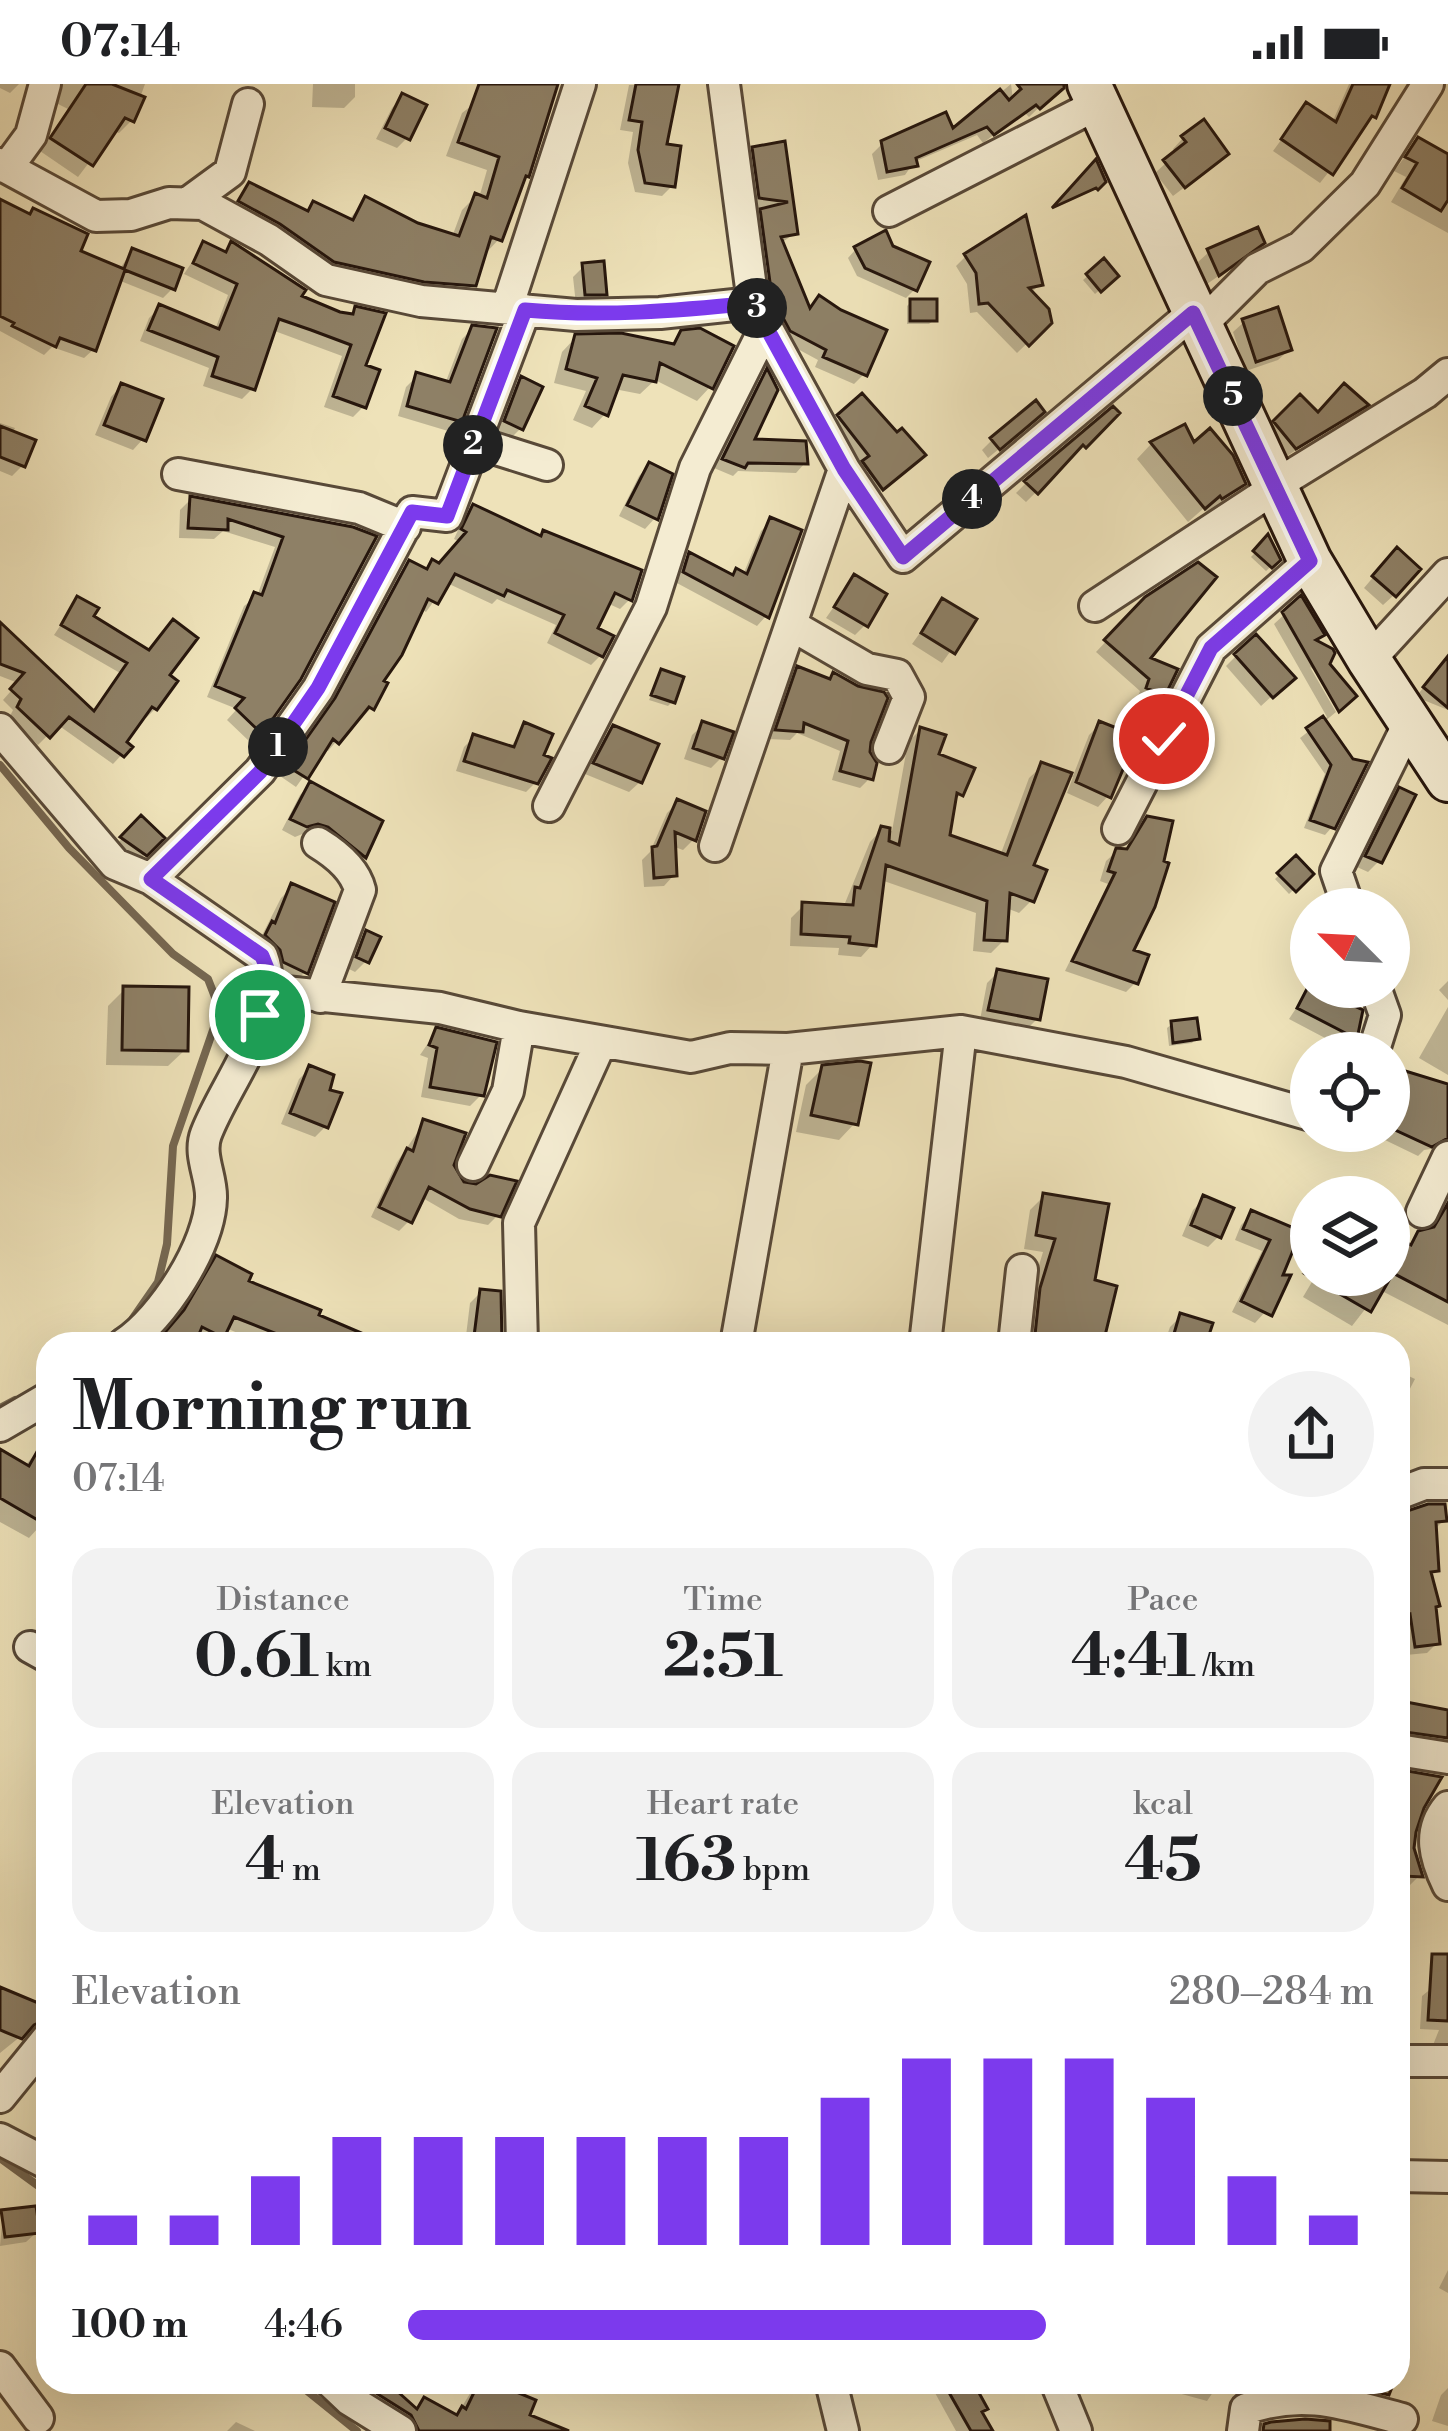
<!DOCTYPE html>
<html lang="en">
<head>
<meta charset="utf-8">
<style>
  body { margin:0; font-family:"Libre Bodoni",serif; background:#f2f2f2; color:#202124; height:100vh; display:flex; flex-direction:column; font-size:45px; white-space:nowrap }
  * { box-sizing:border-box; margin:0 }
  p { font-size:39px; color:#757577 }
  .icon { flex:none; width:66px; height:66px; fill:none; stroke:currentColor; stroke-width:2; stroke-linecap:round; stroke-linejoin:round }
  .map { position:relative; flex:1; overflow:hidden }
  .drawer { position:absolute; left:36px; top:1248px; width:1374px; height:1062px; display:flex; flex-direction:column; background:#fff; border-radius:36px; box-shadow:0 12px 48px #0002 }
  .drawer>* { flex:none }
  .needle { width:78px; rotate:294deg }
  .controls { position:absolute; left:1290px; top:804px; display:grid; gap:24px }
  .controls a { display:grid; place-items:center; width:120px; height:120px; border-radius:50%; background:#fff; box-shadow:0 12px 48px #0002; font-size:60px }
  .pin { position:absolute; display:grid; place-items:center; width:102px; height:102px; color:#fff; margin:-51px; border:6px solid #fff; border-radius:50%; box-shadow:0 3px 12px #0007 }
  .km { position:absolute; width:60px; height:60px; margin:-30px; border-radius:50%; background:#222; color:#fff; font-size:33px; line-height:60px; text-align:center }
  .round { display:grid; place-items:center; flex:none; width:126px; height:126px; border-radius:63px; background:#f2f2f2 }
  .overview { display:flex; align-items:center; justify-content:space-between; height:204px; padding:0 36px }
  h1 { font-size:66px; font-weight:800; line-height:90px }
  .metrics { display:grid; grid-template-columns:repeat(3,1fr); gap:18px; height:204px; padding:12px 36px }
  .metrics div { display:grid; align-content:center; border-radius:30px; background:#f2f2f2; text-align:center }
  .metrics b { font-size:60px; font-weight:800 }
  .metrics small { font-size:33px; font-weight:400 }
  .metrics p { font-size:33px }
  .chart { height:336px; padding:24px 36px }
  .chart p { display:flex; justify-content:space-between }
  .chart svg { width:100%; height:216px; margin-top:12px; stroke:#7c3aed; stroke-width:6 }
  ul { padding:0 36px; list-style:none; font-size:39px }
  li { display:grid; grid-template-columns:192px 144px 1fr; align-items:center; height:90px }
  li i { height:30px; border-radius:15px; background:#7c3aed }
  .status { display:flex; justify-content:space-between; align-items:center; height:84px; padding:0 60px; background:#fff; direction:ltr }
  .status svg { height:33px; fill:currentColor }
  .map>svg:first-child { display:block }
  .shadow { fill:#0003 }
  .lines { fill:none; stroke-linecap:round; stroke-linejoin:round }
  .stream { stroke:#756751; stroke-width:8 }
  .building { fill:#8e8066; stroke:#26160d; stroke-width:3 }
  .street-casing { stroke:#584938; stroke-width:36 }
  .secondary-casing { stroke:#26160d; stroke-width:48 }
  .street { stroke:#f4ecd2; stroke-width:30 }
  .secondary { stroke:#f4ecd2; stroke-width:42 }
  .route-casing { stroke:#fff; stroke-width:24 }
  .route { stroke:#7c3aed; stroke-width:15 }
</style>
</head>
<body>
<div class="status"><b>07:14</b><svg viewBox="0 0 49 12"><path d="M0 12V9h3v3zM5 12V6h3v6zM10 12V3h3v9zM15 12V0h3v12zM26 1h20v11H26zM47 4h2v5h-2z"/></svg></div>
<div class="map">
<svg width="1448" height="2347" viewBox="0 0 1448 2347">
  <rect width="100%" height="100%" fill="#eee2b9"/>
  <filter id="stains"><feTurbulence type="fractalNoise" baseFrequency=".00167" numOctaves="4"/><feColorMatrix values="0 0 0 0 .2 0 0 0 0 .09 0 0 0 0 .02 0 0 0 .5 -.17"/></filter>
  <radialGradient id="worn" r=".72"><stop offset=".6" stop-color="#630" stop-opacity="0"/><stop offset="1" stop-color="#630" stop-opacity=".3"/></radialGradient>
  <path class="shadow" d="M0 0H19L10 9 0 4Z
    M48 0H145L132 36 119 49 113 47 78 93 40 67 68 25 52 17Z
    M313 0H355V13L344 24 312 23Z
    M500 0H556L499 155 486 169 473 201 459 215 320 191 227 131 250 102 305 129 314 120 348 137 365 116 416 142 452 153 462 126 475 113 479 114 487 86 446 72 462 29Z
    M676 0 664 63 673 101 662 112 635 108 628 79 633 48 620 46 629 1Z
    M1011 0 1013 16 1031 0H1046L1054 9 1029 33 1024 28 983 59 977 51 914 78 905 91 878 96 872 70 882 60 952 49Z
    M1349 0H1387L1373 32 1320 99 1273 67 1306 22 1332 39Z
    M402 13 407 54 397 64 376 55 392 24Z
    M1183 54 1215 80 1173 112 1155 89 1176 70 1173 65Z
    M1418 56 1448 74V149L1391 118 1406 93 1394 87Z
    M783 60 795 149 780 160 808 227 864 290 854 300 815 283 818 276 781 256 763 224 752 138 764 125 750 123 743 76 753 65Z
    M0 118 77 168 119 186 132 167 172 205 163 214 118 196 94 265 84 274 52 263 44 271 0 247Z
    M204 160 223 170 231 161 298 214 350 232 356 226 364 322 353 333 324 323 342 272 272 246 253 304 242 315 203 302 209 284 140 257 149 234 159 224 215 246 228 211 184 190Z
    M856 165 915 205 906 214 857 192 848 174Z
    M1209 168 1250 170 1207 200 1198 178Z
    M966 172 1040 200 1030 210 1049 238 1017 269 977 228 970 229 967 200 956 182Z
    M1104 178 1115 192 1095 210 1083 196Z
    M584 182 604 210 593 220 576 221 573 193Z
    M911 218 934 236 929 240H907V222Z
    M1244 238 1289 266 1278 276 1246 287 1233 248Z
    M473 244 459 336 448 347 398 332 406 303 417 292 445 300 462 255Z
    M683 249 710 303 697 317 655 296 640 310 614 305 605 330 592 344 573 336 586 307 554 299 562 268 576 253 670 262Z
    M766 289 750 358 805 379 796 389 738 387 733 392 714 384 758 298Z
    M521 296V344L510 355 495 348 511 306Z
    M121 302 143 355 133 366 95 351 111 313Z
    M862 313 911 382 871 415 828 344Z
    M1300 314 1317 331 1364 321 1284 374 1265 350Z
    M1116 329 1026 418 1016 409 1026 399Z
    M1031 338 988 374 982 366 992 356Z
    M0 339 15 344 12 350 23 381 12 392 0 387Z
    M1184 344 1193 363 1242 399 1227 414 1206 428 1204 424 1188 438 1137 375 1151 360Z
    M649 381 655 434 645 445 619 432 639 392Z
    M191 415 341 444 260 648 250 658 227 636 237 625 207 613 244 522 257 512 275 463 223 447 214 455 179 454 180 426Z
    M473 423 630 515 620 525 607 519 594 545 601 571 591 581 547 559 556 541 497 515 492 520 447 499 426 528 421 525 379 598 371 624 362 634 358 632 328 667 324 664 296 703 280 692 326 627 400 489 409 480 424 487 433 479 439 482 460 458 454 455 464 433Z
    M771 437 766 532 757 542 675 498 680 481 690 471 732 493 743 491 761 447Z
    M1268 455 1278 476 1266 487 1251 473Z
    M1386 478 1394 511 1383 521 1364 504Z
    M854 494 865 541 855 551 826 534Z
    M78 515 90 533 148 569 165 592 155 625 146 634 142 631 123 658 129 663 113 680 58 641 38 661 9 634 13 626 3 616 18 599 0 592V548L92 630 120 589 54 551Z
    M1146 515V575L1162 610 1151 621 1137 615 1140 607 1096 568Z
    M1300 516 1322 592 1310 583 1336 628 1324 638 1351 678 1332 743 1325 751 1304 744 1325 690 1300 654 1327 633 1274 540Z
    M943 517 973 536 942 579 912 560Z
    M1236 572 1292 594 1261 622 1226 582Z
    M1448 584V626L1416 613 1433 591Z
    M798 585 868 657 870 694 860 704 832 696 840 667 797 649 790 656 768 655 788 595Z
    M662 588 672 618 668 622 649 616Z
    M1100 640 1108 712 1098 723 1067 709 1073 693 1068 691 1030 783 1031 817 1019 829 1006 824 1004 856 991 869 973 867 976 829 881 796 873 860 861 873 838 871 839 864 790 862 791 834 804 821 843 824 870 758 882 745 892 747 908 658 920 646 961 710 953 718 946 753 1000 772 1029 694 1042 682 1073 692 1089 651Z
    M703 641 722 673 711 684 684 675 692 651Z
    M525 642 536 698 526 708 456 687 464 663 474 653 510 664Z
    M613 644 640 698 629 708 585 690 603 655Z
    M310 700 379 738 363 773 353 783 317 752 305 749 295 753 282 746 300 711Z
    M1400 707 1379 777 1368 788 1357 783 1389 718Z
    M678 718 694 755 683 766 672 762 674 791 664 802 644 803 642 776 650 768 667 729Z
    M141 735 161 754 134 781 112 765Z
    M1148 735 1130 867 1136 898 1126 908 1065 887 1108 800 1100 797 1106 777 1117 767 1124 768Z
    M1296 775 1310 790 1289 810 1275 795Z
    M292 803 305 888 295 898 273 888 256 863 281 814Z
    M366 850V877L355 888 347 884 356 860Z
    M998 888 1037 935 1026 946 980 936 987 899Z
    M1448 897V916L1439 906Z
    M1310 903 1359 928 1354 953 1344 964 1289 935Z
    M125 905 185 966 168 982 106 981 108 922Z
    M1448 923V991L1419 974Z
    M1172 940 1196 954 1192 959 1169 962 1167 944Z
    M437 946 481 1011 470 1022 421 1013 428 974 420 971Z
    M823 984 855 1039 839 1056 796 1048 806 1001Z
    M309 985 325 1043 315 1053 281 1040 299 995Z
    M1389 985 1448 1003V1054L1438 1064 1424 1066 1418 1072 1385 1056 1397 1031 1389 1028Z
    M424 1039 462 1101 498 1131 488 1141 459 1135 421 1113 409 1137 399 1147 371 1133 397 1078Z
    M1044 1112 1091 1199 1100 1260H1022L1027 1221 1043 1168 1024 1165 1030 1126Z
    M1448 1114V1163L1426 1154Z
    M1204 1115 1219 1152 1208 1163 1182 1152 1193 1126Z
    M1252 1130 1297 1148 1265 1228 1255 1239 1232 1228 1262 1167 1235 1156 1241 1141Z
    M1389 1165 1448 1191V1241L1380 1206 1352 1242 1303 1213 1316 1191H1389Z
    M216 1175 245 1198 375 1260H263L226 1244 214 1260 194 1255 192 1260H157Z
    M481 1208 500 1260H465L470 1219Z
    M1181 1232 1203 1260H1164L1170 1243Z
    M1398 1287 1415 1295 1398 1328Z
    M47 1355 48 1433 29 1454 0 1438V1368L25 1382Z
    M1428 1423 1444 1436 1433 1447 1436 1486 1429 1494 1437 1559 1427 1569 1406 1571 1401 1538 1398 1539V1432Z
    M1402 1620 1448 1643V1661L1398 1659V1624Z
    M1403 1690 1421 1723 1411 1765 1419 1792 1409 1802H1398V1694Z
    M1448 1891V1970L1431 1966 1439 1946 1420 1945 1422 1912Z
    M0 1906 48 1926V1961L35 1951 21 1952 0 1969Z
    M48 2034V2081L31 2074Z
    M3 2129 37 2148 26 2158 0 2162Z
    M1448 2186V2209L1439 2204Z
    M477 2298H509L504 2307 527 2347H405L370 2320 387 2302 415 2327 425 2317 455 2334Z
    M929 2298H970L990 2347H956Z
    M1181 2298H1220L1207 2317 1178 2309Z
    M1277 2298H1322L1313 2307 1277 2306Z
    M1357 2298H1390L1386 2310 1376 2321 1350 2314Z
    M1448 2304V2342L1432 2337 1441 2311Z
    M236 2338 255 2347H227Z"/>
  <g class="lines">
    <path class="stream" d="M0 681 69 764 173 870 208 895 220 926 173 1062 167 1160 158 1198 133 1234
      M101 1260 117 1248
      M0 1324 15 1316
      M0 2074 48 2109
      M296 2298 357 2347"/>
  </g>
  <path class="building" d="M86 0H112L145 13 134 38 125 34 93 82 50 54Z
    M479 0H558L529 93 526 92 502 157 491 153 476 202 424 198 334 178 280 140 238 117 249 98 308 127 313 117 353 136 365 112 418 139 459 152 475 109 487 114 499 73 458 58Z
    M636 0H679L667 60 681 62 675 103 645 99 638 66 642 38 629 36Z
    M1017 0H1064V4L1040 25 1036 21 994 51 987 43 916 74 918 82 887 88 881 57 946 28 953 44 1000 5 1009 16 1021 5Z
    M1353 0H1390L1376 34 1372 32 1333 91 1281 55 1306 18 1336 38Z
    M402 9 427 21 410 56 385 44Z
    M1204 35 1229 70 1185 104 1163 76 1186 58 1181 52Z
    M1418 53 1448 70V116L1441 127 1402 104 1417 79 1405 73Z
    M785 57 798 150 781 153 810 224 819 211 841 226 887 246 867 292 823 273 826 266 790 247 772 213 760 125 788 118 759 114 752 63Z
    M1096 75 1106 98 1098 106 1096 104 1052 124Z
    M0 115 30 130 33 124 88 150 81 167 124 185 132 164 183 184 175 206 125 186 96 267 60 254 56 263 12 242 14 239 0 232Z
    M1026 131 1043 201 1029 204 1049 225 1052 239 1029 262 988 219 979 220 976 189 964 170Z
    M1258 143 1265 159 1219 192 1207 165Z
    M886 146 893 162 930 178 917 207 865 184 854 163Z
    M203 157 226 168 231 157 306 206 302 212 340 228 353 230 355 222 386 229 366 281 380 286 366 324 333 312 351 261 311 246 279 235 255 306 212 292 218 273 148 246 159 220 219 245 237 200 193 179Z
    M1104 174 1119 192 1101 208 1086 190Z
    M604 177 607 211H585L582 179Z
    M910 215H937V237H910Z
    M1278 223 1292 266 1256 278 1242 235Z
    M472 241 497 244 462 338 407 322 416 288 450 298Z
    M700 244 734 262 713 305 660 279 656 298 623 291 608 332 585 322 597 294 566 285 575 250 621 249 674 260 681 246Z
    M767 284 778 306 755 355 806 357 808 380 748 379 745 384 722 375Z
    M521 292 543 303 523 346 504 337Z
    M121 299 163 315 146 357 104 341Z
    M1344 299 1369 321 1296 365 1273 337 1300 310 1318 328Z
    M862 309 897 348 902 344 926 371 883 406 862 377 869 372 837 331Z
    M1036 316 1045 328 1000 366 990 354Z
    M1113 322 1120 329 1086 364 1083 361 1038 410 1024 397Z
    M1185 340 1194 358 1210 344 1233 371 1246 400 1222 415 1220 412 1205 425 1150 358Z
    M0 342 36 356 25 383 0 373Z
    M649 378 673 390 658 436 627 421Z
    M190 412 353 443 377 452 301 595 262 650 235 624 244 614 215 602 254 508 262 511 283 453 228 435V446L188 444Z
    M473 420 541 452 543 446 642 486 632 517 615 509 598 544 614 552 603 573 555 549 564 531 507 506 504 512 455 490 438 520 428 515 402 571 384 597 388 599 374 626 369 623 339 660 333 655 308 695 287 682 335 614 409 476 427 485 432 475 439 479 466 448 461 445Z
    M770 433 802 446 769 534 683 488 689 468 733 491 736 484 747 490Z
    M1268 450 1281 476 1272 484 1253 467Z
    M1397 463 1421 485 1396 513 1372 492Z
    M1198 478 1217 493 1151 574 1178 585 1165 612 1146 604 1149 595 1104 556 1145 513Z
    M854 490 887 510 868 543 834 523Z
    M1301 511 1325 551 1316 556 1333 565 1335 569 1330 580 1357 612 1339 628 1282 528Z
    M77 512 99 524 94 532 149 566 173 535 198 554 170 591 178 597 157 626 152 623 127 658 133 663 124 673 69 633 50 654 17 623 21 615 10 605 24 589 0 580V538L94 627 127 579 61 541Z
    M942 514 977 535 955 570 921 549Z
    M1256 550 1296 594 1273 614 1234 570Z
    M1448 572V624L1423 603Z
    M797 582 830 595 833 588 858 602 884 608 888 614 871 658 870 668 877 679 873 696 840 687 848 657 804 639 803 648 775 646Z
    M661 585 684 593 675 619 651 611Z
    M1323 632 1353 675 1368 678 1335 745 1310 736 1331 681 1306 644Z
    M702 637 734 648 724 675 693 664Z
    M1099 637 1137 652 1111 714 1076 698Z
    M524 638 553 650 544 671 552 674 538 700 464 677 473 650 514 663Z
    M613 641 659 660 642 699 593 679Z
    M920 643 946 651 939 670 975 684 963 712 957 709 950 751 1007 771 1041 678 1072 689 1034 781 1047 786 1034 818 1010 809 1007 857 984 856 987 817 886 781 876 862 849 859 850 853 801 850 802 818 853 821 855 803 860 804 881 742 890 744 889 757 899 761Z
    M310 697 383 737 366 774 328 743 318 740 307 743 290 735Z
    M1399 703 1416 711 1382 779 1365 772Z
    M677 715 706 727 696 757 675 748 677 792 654 794 652 763 657 762Z
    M141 731 165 754 147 772 120 753Z
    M1147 732 1173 737 1164 777 1169 779 1155 823 1134 866 1149 871 1138 900 1072 877 1115 789 1108 787 1116 764 1127 765Z
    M1296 771 1314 790 1296 808 1277 789Z
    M291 799 335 818 308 890 283 878 280 866 265 851 272 837 275 839Z
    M366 846 381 853 369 879 356 873Z
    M997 885 1048 895 1040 936 988 926Z
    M1310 899 1311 903 1363 926 1357 955 1297 924Z
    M123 902 189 903 188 967 122 966Z
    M1197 934 1200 955 1173 959 1171 937Z
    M436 943 497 958 484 1012 430 1003 437 964 429 961Z
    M860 977 871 979 858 1041 811 1031 822 981Z
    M309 981 334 991 330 1006 342 1009 328 1044 290 1029Z
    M1389 982 1448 1000V1054L1432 1063 1393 1045 1405 1020 1389 1015Z
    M423 1035 466 1049 454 1081 464 1098 476 1100 490 1091 517 1097 501 1133 470 1125 429 1103 412 1139 379 1123 407 1064 413 1067Z
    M1043 1109 1109 1120 1095 1196 1117 1202 1103 1260H1034L1040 1204 1055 1155 1036 1151Z
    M1203 1111 1234 1124 1221 1154 1191 1141Z
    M1448 1119V1218L1389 1187V1163L1395 1152 1411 1161 1418 1147 1434 1143Z
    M1251 1126 1301 1147 1283 1191H1291L1272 1232 1241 1217 1270 1156 1243 1145Z
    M216 1171 252 1190 249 1197 321 1226 319 1231 387 1260H302L234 1233 224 1254 202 1243 195 1260H155L184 1226Z
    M1307 1191H1392L1371 1228Z
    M480 1205 501 1207 502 1260H473Z
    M1180 1229 1213 1239 1206 1260H1171Z
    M48 1348V1442L0 1414V1365L29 1382Z
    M1428 1420H1445L1447 1437 1436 1438 1439 1487 1431 1488 1440 1522 1436 1523 1440 1560 1415 1563 1410 1530 1407 1531 1399 1502 1398 1452H1407L1404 1428Z
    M1401 1617 1448 1626V1654L1398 1647Z
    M1402 1686 1442 1693 1424 1724 1416 1748 1414 1764 1423 1793 1403 1792 1399 1801 1398 1696Z
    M1432 1870H1448V1937L1428 1936Z
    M0 1903 48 1923V1935L34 1941 22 1955 0 1946Z
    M36 2122 40 2149 5 2153 1 2126Z
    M387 2298 417 2325 424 2313 457 2331 462 2322 466 2325 479 2298H512L509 2305 536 2316 530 2331 569 2347H419L411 2331 376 2309Z
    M943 2298H973L988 2325 982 2328 993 2347H971Z
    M1361 2298H1394L1389 2311 1359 2304Z
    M1305 2335 1330 2337V2347H1263L1264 2340 1271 2338Z"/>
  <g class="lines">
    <defs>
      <path id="street" d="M0 80 96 132 131 131 169 119 203 120 269 156 326 196 421 217 576 231 660 229 753 219 724 0
        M7 84 31 51 45 0
        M189 118 230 88 248 20
        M889 127 1098 20
        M507 224 580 0
        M1199 243 1257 185 1301 163 1365 100 1428 0
        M474 358 547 381
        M844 385 903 473 1193 229
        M178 390 359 424 405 443
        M1274 402 1425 309 1448 290
        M1095 522 1275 404
        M793 542 867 585 897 591 909 613 889 664
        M1369 576 1448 490
        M0 645 115 780 151 795
        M549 722 651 523 695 384 765 244
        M1118 745 1211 564 1310 477
        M318 759C336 770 355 785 360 806L320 913
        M715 762 844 385 753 219
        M1349 825 1336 787 1409 639
        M266 906 440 924 519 943 691 973 730 964 788 965 961 947 1126 978 1311 1031
        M1373 969 1385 931 1375 903
        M473 1081 508 1007 519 943
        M1422 1128 1448 1073
        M124 1260C163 1234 210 1161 211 1114 212 1093 198 1071 206 1050 226 997 284 931 262 872L151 795 260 687 318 605 412 428 447 432 525 226
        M522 1260 519 1139 601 958
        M736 1260 788 965
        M925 1260 961 947
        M1014 1260 1022 1186
        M0 1342 48 1314
        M1398 1410 1424 1400H1448
        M30 1563 48 1573
        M1398 1666 1448 1674
        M1448 1723C1427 1748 1435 1774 1448 1801
        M1398 1977H1448
        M0 2013 48 1954
        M0 2055 48 2080
        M1398 2092 1448 2093
        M0 2283 38 2334
        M331 2298 350 2316 400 2347
        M831 2298 843 2347
        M1056 2298 1076 2347
        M1243 2347 1246 2325C1303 2304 1345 2320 1402 2335"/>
      <path id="secondary" d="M1089 0 1310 477 1369 576 1448 696"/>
    </defs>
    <use href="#street" class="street-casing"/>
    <use href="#secondary" class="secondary-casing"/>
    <use href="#street" class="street"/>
    <use href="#secondary" class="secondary"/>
  </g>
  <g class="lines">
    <defs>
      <path id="route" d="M260 931 270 892 262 872 151 795 260 688 318 604 412 428 447 432 525 226C602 233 676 227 753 219L844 385 903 473 1193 229 1310 477 1211 564 1164 655"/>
    </defs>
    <use href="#route" class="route-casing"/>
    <use href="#route" class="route"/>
  </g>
  <rect width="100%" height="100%" filter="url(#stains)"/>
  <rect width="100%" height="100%" fill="url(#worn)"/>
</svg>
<div class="controls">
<a><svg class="needle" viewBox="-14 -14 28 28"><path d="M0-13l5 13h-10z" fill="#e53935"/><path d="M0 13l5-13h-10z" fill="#757577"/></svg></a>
<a><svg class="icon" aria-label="locate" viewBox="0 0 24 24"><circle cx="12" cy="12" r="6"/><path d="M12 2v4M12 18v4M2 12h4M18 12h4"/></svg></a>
<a><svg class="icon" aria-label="layers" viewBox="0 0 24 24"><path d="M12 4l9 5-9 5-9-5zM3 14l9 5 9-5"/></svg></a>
</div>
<div class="pin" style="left:260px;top:931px;background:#1e9e55"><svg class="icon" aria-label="arrive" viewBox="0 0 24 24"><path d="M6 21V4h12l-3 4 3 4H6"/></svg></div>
<div class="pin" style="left:1164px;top:655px;background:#d93025"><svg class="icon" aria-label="check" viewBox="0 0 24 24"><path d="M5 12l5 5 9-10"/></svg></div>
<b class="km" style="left:278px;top:663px">1</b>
<b class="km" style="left:473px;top:361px">2</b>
<b class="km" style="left:757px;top:224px">3</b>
<b class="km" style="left:972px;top:415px">4</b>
<b class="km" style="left:1233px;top:312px">5</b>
<section class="drawer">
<div class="overview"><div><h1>Morning run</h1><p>07:14</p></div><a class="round"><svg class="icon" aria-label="share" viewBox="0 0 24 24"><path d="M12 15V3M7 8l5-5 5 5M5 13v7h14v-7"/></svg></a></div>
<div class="metrics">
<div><p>Distance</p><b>0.61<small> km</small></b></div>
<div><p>Time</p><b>2:51</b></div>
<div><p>Pace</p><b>4:41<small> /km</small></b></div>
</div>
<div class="metrics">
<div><p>Elevation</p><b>4<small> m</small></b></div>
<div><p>Heart rate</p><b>163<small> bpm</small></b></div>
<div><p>kcal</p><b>45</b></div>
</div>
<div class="chart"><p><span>Elevation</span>280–284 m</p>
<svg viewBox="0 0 160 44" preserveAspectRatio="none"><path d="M5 44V38M15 44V38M25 44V30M35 44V22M45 44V22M55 44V22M65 44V22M75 44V22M85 44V22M95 44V14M105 44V6M115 44V6M125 44V6M135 44V14M145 44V30M155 44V38"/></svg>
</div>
<ul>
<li><b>100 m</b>4:46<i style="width:66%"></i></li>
</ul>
</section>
</div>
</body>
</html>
